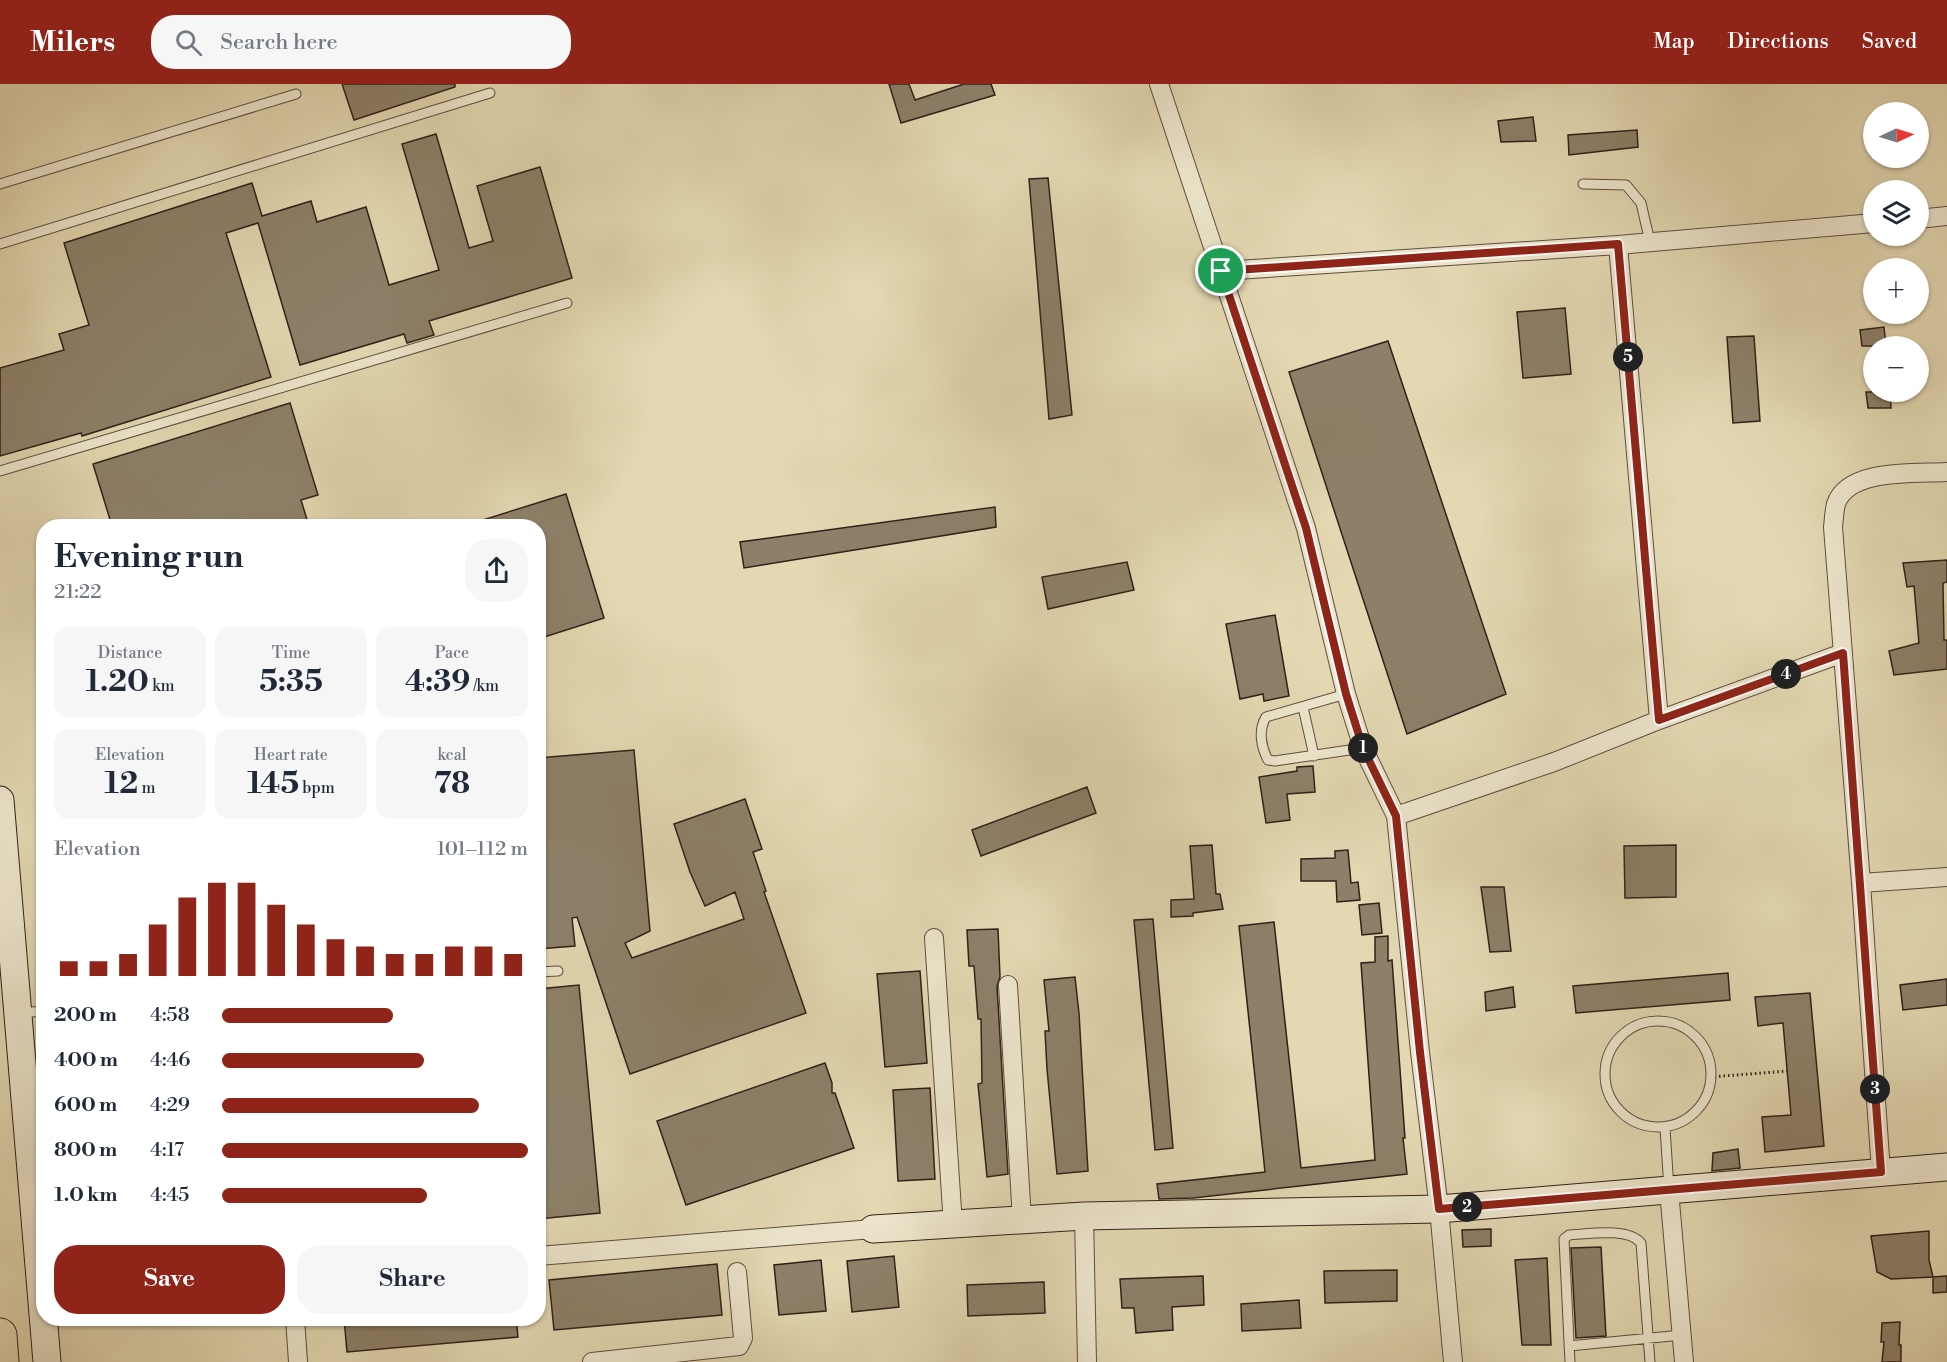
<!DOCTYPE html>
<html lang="en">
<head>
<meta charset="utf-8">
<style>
  body { margin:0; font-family:"Libre Bodoni",serif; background:#f6f6f7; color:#1f2937; height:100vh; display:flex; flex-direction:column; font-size:22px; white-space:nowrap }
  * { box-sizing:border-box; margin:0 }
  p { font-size:20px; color:#747a83 }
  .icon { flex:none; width:33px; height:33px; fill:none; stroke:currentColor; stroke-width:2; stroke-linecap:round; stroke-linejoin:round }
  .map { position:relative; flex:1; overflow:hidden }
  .panel { position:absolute; left:36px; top:435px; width:510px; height:807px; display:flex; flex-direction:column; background:#fff; border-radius:24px; box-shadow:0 2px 4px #0004 }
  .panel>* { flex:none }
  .needle { width:39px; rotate:86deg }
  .controls { position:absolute; left:1863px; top:18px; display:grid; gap:12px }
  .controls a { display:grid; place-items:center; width:66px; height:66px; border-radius:50%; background:#fff; box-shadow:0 2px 4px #0004; font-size:30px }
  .pin { position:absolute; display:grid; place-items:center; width:51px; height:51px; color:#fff; margin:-26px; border:3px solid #fff; border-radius:50%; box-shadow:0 2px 6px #0007 }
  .km { position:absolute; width:30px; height:30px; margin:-15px; border-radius:50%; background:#222; color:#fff; font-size:16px; line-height:30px; text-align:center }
  .round { display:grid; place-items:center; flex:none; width:63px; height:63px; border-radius:24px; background:#f6f6f7 }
  .headline { display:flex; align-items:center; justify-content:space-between; height:102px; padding:0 18px }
  h1 { font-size:33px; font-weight:700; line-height:45px }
  .metrics { display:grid; grid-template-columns:repeat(3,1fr); gap:9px; height:102px; padding:6px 18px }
  .metrics div { display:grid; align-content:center; border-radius:15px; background:#f6f6f7; text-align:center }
  .metrics b { font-size:30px; font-weight:700 }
  .metrics small { font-size:16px; font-weight:400 }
  .metrics p { font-size:16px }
  .chart { height:168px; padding:12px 18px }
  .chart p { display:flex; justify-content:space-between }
  .chart svg { width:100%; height:108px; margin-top:6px; stroke:#8f2418; stroke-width:6 }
  .action { display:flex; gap:12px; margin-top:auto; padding:12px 18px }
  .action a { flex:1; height:69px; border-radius:24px; background:#8f2418; color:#fff; font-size:24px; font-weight:700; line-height:69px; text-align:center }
  .action a+a { background:#f6f6f7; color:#1f2937 }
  ul { padding:0 18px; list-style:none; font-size:20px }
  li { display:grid; grid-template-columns:96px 72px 1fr; align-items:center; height:45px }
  li i { height:15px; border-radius:8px; background:#8f2418 }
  header { display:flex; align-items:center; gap:36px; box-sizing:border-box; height:84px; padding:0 30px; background:#8f2418; color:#fff }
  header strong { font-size:28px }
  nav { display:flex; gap:33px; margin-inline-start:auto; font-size:21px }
  .search { width:420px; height:54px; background:#f6f6f7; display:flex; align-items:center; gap:15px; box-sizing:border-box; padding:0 21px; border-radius:24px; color:#747a83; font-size:22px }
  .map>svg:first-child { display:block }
  .building { fill:#8d8069; stroke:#30201a; stroke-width:1.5 }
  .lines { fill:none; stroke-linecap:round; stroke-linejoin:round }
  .lane-casing { stroke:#5d4e40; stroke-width:11 }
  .street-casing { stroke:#5d4e40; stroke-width:20 }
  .secondary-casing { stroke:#30201a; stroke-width:29 }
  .highway-casing { stroke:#30201a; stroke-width:35 }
  .path { stroke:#30201a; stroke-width:3; stroke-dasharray:1.5 3; stroke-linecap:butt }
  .lane { stroke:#ede6cd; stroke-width:9 }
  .street { stroke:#ede6cd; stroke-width:18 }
  .secondary { stroke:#ede6cd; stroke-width:27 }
  .highway { stroke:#e3d8b2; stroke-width:33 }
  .route-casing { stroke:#fff; stroke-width:12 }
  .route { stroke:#8f2418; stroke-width:8 }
</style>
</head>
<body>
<header>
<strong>Milers</strong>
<div class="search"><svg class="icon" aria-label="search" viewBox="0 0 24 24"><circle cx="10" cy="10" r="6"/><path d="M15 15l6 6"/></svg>Search here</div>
<nav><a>Map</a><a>Directions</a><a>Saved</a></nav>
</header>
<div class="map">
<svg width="1947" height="1278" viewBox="0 0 1947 1278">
  <rect width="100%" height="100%" fill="#e3d8b2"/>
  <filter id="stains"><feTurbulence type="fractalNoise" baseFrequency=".00333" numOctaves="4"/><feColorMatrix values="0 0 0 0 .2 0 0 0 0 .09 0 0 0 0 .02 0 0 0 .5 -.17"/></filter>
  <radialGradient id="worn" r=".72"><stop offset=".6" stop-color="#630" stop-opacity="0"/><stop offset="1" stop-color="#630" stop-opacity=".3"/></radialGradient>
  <path class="building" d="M342 0H455V3L354 36Z
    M889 0H909L915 16 964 0H991L995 11 901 39Z
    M1533 33 1536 57 1501 58 1498 37Z
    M1637 46 1638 63 1569 71 1568 51Z
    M436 50 469 164 493 157 477 102 540 83 572 194 429 237 434 251 407 259 404 250 300 281 258 139 226 149 271 293 82 352 81 349 0 372V284L64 266 59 250 89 241 64 159 252 99 262 132 311 117 317 138 366 123 389 201 439 186 402 60Z
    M1048 94 1072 331 1049 335 1029 95Z
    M1565 224 1571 290 1523 294 1517 228Z
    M1884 243 1886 262H1862L1860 246Z
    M1754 252 1760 337 1733 339 1727 253Z
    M1388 257 1506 610 1407 650 1289 288Z
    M1866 308H1890L1891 324H1868Z
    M290 319 318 411 301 416 309 442H112L93 380Z
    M566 410 604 534 538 555V442H473V439Z
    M995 423 996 443 744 484 740 458Z
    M1947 476V498L1943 499 1944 556H1947V585L1894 591 1889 567 1919 559 1914 502 1907 503 1903 479Z
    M1127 478 1134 506 1048 525 1042 493Z
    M1275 531 1289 612 1264 617 1263 610 1240 615 1226 540Z
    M634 666 650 847 625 859 632 874 744 835 735 808 705 822 690 788 674 740 745 715 762 765 753 768 766 807 764 808 806 929 630 990 577 833 572 834 575 862 538 865V674Z
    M1313 682 1315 708 1287 710 1290 736 1266 739 1259 693 1297 687V683Z
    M1087 703 1096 729 981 772 972 746Z
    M1212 761 1216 810H1220L1223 825 1193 829V832L1171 833V816L1194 815 1190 762Z
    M1676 761V813L1625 814 1624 762Z
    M1348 766 1351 799 1358 798 1360 816 1337 818 1336 797H1301V775L1335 774V767Z
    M1481 803H1504L1511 867 1490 868Z
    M1379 819 1382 849 1362 851 1359 821Z
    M1153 835 1173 1064 1155 1066 1134 836Z
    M1274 838 1301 1084 1375 1076 1361 879 1375 878V853L1388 852V877L1392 876 1405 1054H1403L1407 1090 1193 1114 1159 1115 1157 1100 1265 1088 1239 842Z
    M998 845 1000 893 997 902 1008 1090 987 1093 978 1000 982 999 981 935H978L974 882H969L967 846Z
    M920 887 927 979 885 983 877 890Z
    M1728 889 1730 916 1576 929 1573 902Z
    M1075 893 1079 929 1088 1087 1057 1090 1047 985 1045 947H1049L1044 896Z
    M1947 895V921L1903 926 1900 901Z
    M579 901 600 1129 538 1135V905Z
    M1513 903 1515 923 1486 927 1485 908Z
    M1810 909 1824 1062 1765 1068 1762 1033 1791 1031 1783 939 1758 942 1755 913Z
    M825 979 832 999V1009H835L854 1064 686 1121 657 1037Z
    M930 1004 935 1095 898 1097 893 1006Z
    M1738 1065 1740 1084 1712 1087 1713 1069Z
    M1491 1145V1162L1463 1163 1462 1146Z
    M1929 1147V1176L1933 1193 1891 1195 1877 1188 1871 1152Z
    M1601 1163 1606 1252 1576 1254 1571 1164Z
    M894 1172 899 1223 852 1228 847 1177Z
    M1547 1174 1551 1261H1522L1515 1176Z
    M821 1176 826 1227 779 1231 774 1181Z
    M717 1180 722 1231 554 1246 549 1196Z
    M1397 1186V1217L1325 1219 1324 1187Z
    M1203 1192 1204 1221 1172 1223 1173 1246 1136 1249 1134 1224H1122L1120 1195Z
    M1947 1192V1208L1933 1209V1193Z
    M1044 1198 1045 1229 968 1232 967 1201Z
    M1299 1216 1301 1244 1242 1247 1241 1220Z
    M344 1234H516L518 1253 347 1268Z
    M1900 1238 1899 1261H1901V1278H1882L1884 1258H1881L1882 1239Z"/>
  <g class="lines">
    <defs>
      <path id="lane" d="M0 100 296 10
        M1583 100 1626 101 1641 119 1650 158
        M0 160 490 9
        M0 387 567 219
        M1346 610 1266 633C1258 646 1261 663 1268 676L1275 677 1363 664
        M1303 623 1314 672
        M538 888 558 887
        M20 929 44 927
        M1605 990a53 53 0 1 1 106 0a53 53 0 1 1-106 0Z
        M1665 1044 1669 1105
        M1569 1262 1682 1251
        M1570 1278 1564 1155 1569 1151C1588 1150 1628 1143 1641 1159L1650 1278"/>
      <path id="street" d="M1159 0 1306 444 1346 610 1363 664 1396 732 1420 968 1439 1125 1453 1278
        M1918 135 1947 132
        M1618 161 1659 636
        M1221 187 1618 161 1874 139
        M1396 732 1554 678 1659 636 1843 569
        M1861 799 1947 793
        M934 854 953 1141
        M1008 901 1022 1136
        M1881 1088 1861 799 1833 443C1834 436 1834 427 1836 420 1848 384 1916 390 1947 388
        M1669 1106 1684 1278
        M1084 1132 1087 1278
        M538 1172 873 1145
        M295 1234 298 1278
        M592 1278 739 1262 743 1254 737 1188"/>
      <path id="secondary" d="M0 716 47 1278
        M873 1145 1084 1132 1439 1125 1947 1083"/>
      <path id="highway" d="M0 1251 2 1278"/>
    </defs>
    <use href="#lane" class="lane-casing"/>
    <use href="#street" class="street-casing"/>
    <use href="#secondary" class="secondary-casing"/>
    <use href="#highway" class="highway-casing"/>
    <path class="path" d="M1710 993 1788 987"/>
    <use href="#lane" class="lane"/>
    <use href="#street" class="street"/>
    <use href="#secondary" class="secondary"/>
    <use href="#highway" class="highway"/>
  </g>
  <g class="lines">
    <defs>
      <path id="route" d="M1618 160 1659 636 1843 569 1881 1088 1439 1125 1420 968 1396 732 1363 664 1346 610 1306 444 1221 187Z"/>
    </defs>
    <use href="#route" class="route-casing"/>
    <use href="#route" class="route"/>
  </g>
  <rect width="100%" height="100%" filter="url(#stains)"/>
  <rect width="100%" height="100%" fill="url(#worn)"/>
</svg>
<div class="controls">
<a><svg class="needle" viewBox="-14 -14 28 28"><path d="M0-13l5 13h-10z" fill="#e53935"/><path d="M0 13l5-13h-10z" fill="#747a83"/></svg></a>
<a><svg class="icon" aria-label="layers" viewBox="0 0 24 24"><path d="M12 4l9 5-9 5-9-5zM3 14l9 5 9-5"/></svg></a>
<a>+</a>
<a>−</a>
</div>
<div class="pin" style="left:1221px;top:187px;background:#1e9e55"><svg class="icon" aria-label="arrive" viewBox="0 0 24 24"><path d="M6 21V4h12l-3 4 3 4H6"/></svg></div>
<b class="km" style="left:1363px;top:664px">1</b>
<b class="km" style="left:1467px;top:1123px">2</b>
<b class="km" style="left:1875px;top:1005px">3</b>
<b class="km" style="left:1786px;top:590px">4</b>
<b class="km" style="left:1628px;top:273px">5</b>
<section class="panel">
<div class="headline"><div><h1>Evening run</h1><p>21:22</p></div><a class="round"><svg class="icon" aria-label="share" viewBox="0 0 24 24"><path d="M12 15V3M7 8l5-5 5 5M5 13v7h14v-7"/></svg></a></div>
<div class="metrics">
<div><p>Distance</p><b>1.20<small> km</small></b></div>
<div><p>Time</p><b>5:35</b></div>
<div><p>Pace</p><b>4:39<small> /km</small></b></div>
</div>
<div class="metrics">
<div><p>Elevation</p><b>12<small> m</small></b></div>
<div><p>Heart rate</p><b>145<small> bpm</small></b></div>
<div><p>kcal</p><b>78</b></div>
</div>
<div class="chart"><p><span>Elevation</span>101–112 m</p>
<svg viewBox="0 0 160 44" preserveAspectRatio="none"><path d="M5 44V38M15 44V38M25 44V35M35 44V23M45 44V12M55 44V6M65 44V6M75 44V15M85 44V23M95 44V29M105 44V32M115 44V35M125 44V35M135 44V32M145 44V32M155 44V35"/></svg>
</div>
<ul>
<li><b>200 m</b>4:58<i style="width:56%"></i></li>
<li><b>400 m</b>4:46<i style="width:66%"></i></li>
<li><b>600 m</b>4:29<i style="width:84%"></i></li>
<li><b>800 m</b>4:17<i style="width:100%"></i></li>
<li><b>1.0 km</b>4:45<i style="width:67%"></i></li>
</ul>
<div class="action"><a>Save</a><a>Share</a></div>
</section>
</div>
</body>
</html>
